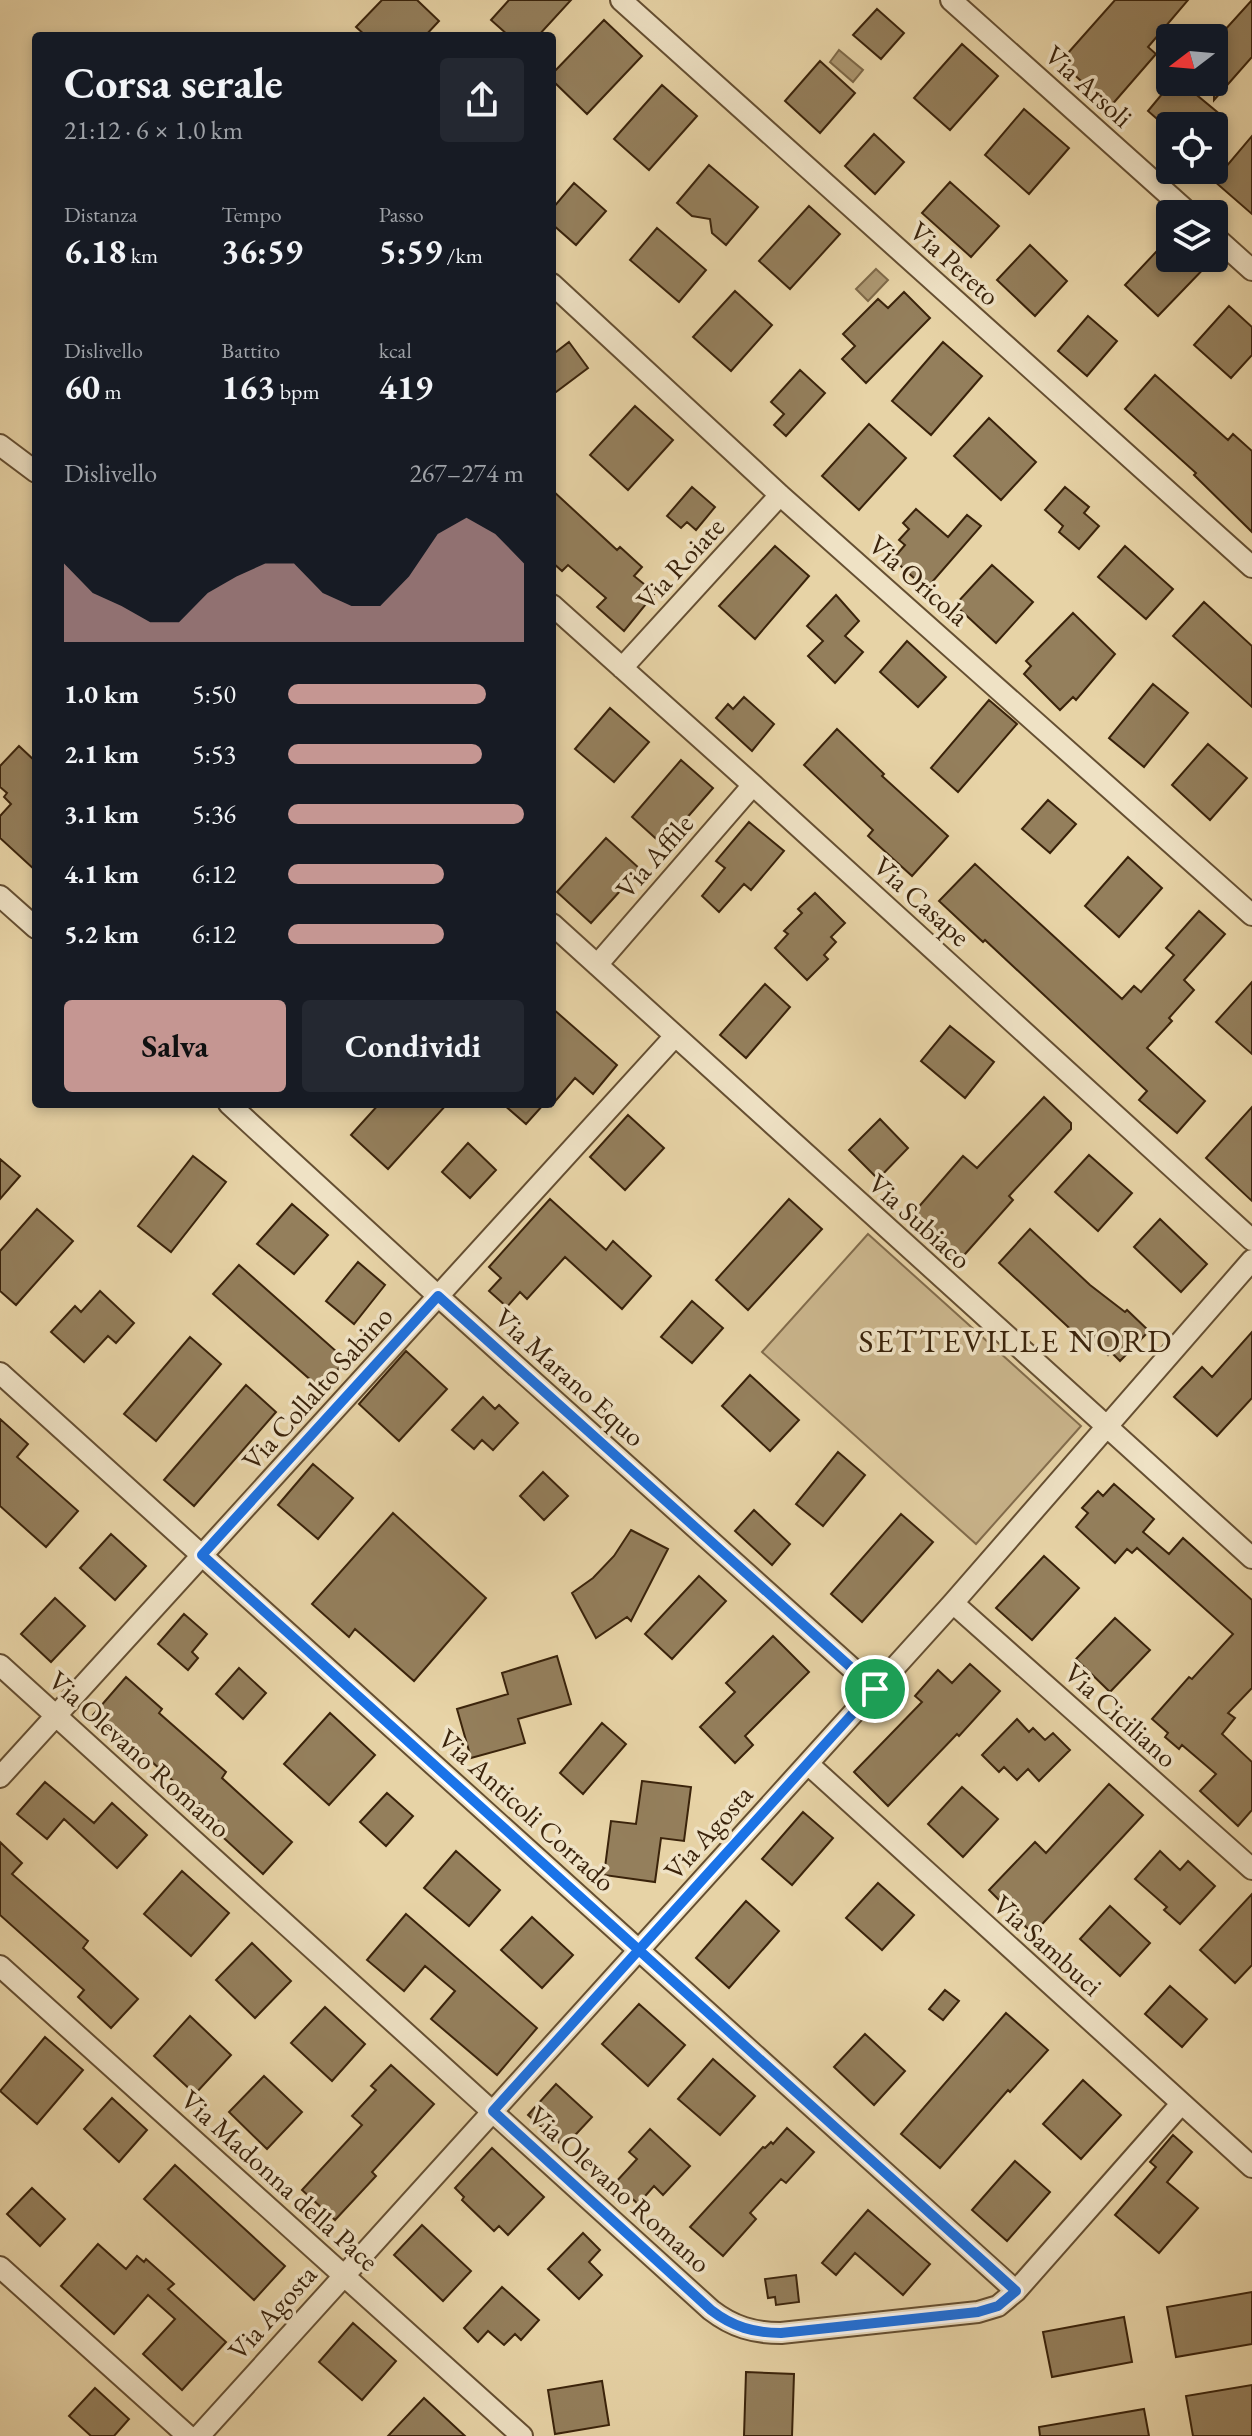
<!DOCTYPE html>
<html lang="it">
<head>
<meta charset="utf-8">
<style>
  body { margin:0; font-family:"EB Garamond",serif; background:#242831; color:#f1f3f6; height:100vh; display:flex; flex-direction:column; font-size:30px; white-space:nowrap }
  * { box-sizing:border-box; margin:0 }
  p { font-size:26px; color:#9ea1a6 }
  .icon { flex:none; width:44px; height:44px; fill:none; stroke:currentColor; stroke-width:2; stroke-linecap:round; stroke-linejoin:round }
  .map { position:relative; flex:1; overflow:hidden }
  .panel { position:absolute; left:32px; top:32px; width:524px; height:1076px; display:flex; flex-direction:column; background:#171b24; border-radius:8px; box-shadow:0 4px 12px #0003 }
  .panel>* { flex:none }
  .needle { width:52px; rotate:254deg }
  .fabs { position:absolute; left:1156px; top:24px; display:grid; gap:16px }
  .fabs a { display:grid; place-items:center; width:72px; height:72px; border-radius:8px; background:#171b24; box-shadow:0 4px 12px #0003; font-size:40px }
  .pin { position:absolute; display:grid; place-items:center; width:68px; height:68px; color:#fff; margin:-34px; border:4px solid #fff; border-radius:50%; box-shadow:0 2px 8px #0007 }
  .round { display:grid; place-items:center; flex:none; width:84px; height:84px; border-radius:8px; background:#242831 }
  .overview { display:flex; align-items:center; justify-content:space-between; height:136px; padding:0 32px }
  h1 { font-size:44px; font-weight:700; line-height:60px }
  .stats { display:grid; grid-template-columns:repeat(3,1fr); gap:12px; height:136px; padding:8px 32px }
  .stats div { display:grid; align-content:center }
  .stats b { font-size:34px; font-weight:700 }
  .stats small { font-size:22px; font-weight:400 }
  .stats p { font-size:22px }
  .chart { height:224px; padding:16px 32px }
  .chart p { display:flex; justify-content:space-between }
  .chart svg { width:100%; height:144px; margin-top:8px; fill:#c59692; opacity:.7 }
  .button { display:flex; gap:16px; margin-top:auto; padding:16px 32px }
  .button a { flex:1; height:92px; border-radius:8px; background:#c59692; color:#111; font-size:32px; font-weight:700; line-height:92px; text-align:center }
  .button a+a { background:#242831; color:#f1f3f6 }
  ul { padding:0 32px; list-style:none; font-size:26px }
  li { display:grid; grid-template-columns:128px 96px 1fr; align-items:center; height:60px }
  li i { height:20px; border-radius:10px; background:#c59692 }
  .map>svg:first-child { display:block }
  .green { fill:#cab58c; stroke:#826c4c; stroke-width:2 }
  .water { fill:#ac9771; stroke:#7e6948; stroke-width:2 }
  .building { fill:#947f5c; stroke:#3a230b; stroke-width:2 }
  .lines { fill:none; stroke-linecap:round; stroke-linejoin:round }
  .minor-casing { stroke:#654f32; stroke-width:24 }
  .minor { stroke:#efe2c5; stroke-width:20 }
  .route-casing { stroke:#fff; stroke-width:16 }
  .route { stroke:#1a73e8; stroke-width:10 }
  .labels { text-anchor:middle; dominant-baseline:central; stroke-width:7; stroke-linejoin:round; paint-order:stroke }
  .street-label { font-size:28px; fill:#3a230b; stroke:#efe2c5 }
  .quarter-label { font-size:32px; letter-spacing:2px; fill:#3a230b; stroke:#efe2c5 }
</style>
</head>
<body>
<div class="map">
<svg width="1252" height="2436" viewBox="0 0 1252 2436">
  <rect width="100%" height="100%" fill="#e7d3a6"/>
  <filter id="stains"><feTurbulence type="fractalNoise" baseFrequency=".0025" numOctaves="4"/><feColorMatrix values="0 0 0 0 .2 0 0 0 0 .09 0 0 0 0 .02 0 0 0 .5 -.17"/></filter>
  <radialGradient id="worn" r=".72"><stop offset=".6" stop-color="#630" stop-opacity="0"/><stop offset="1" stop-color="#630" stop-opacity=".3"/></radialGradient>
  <path class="green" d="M868 1234 1081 1426 976 1544 762 1352Z"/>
  <path class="water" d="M839 50 863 70 853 82 830 62Z
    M876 269 888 280 868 301 856 289Z"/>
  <path class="building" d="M382 0H417L439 21 425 36H366L356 27Z
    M509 0H571L538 36H509L491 20Z
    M1115 0H1188L1148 47 1156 54 1110 107 1060 62Z
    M1252 0V57L1214 100V42Z
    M877 9 904 33 881 59 853 35Z
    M604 20 642 56 587 114 552 80V74Z
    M962 44 998 76 950 130 914 98Z
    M820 61 855 93 820 133 785 101Z
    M1172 82H1181L1222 116 1214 126H1165L1148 111Z
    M662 85 697 116 649 170 614 139Z
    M1024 109 1069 148 1029 194 985 155Z
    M874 134 904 162 875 194 845 166Z
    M1252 136V214L1214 181Z
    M709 165 758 207 726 245 712 233 710 219 692 216 677 203Z
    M950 182 999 226 971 257 922 213Z
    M574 183 606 211 576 245 552 224V209Z
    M809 206 840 234 790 289 759 261Z
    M657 228 706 270 679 302 630 260Z
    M1170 237V258H1214L1158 316 1125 285Z
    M1030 245 1067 281 1035 316 997 280Z
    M735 291 772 325 731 371 693 337Z
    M904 292 930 318 866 383 842 359 855 346 843 334 878 299 888 308Z
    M1229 306 1252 327V355L1231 378 1194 345Z
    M1088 316 1117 341 1087 376 1058 351Z
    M569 342 588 368 552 395V355Z
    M943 342 982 376 931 435 892 401Z
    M800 370 825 393 786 436 774 425 784 414 771 402Z
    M1155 375 1228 440 1233 434 1252 451V532L1194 475 1196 473 1125 409Z
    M635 406 673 440 628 490 590 455Z
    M989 418 1036 462 1001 500 954 456Z
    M869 424 906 458 859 510 822 476Z
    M692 487 715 507 696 530 687 522 681 528 667 516Z
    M1065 487 1089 507 1084 513 1099 526 1079 549 1059 532 1063 526 1045 510Z
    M552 490 617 550 620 547 642 567 634 576 655 593 624 631 597 607 606 598 568 565 562 571 552 562Z
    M916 509 948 537 967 515 981 526 926 589 893 559 905 545 899 540 909 529 903 523Z
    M775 546 809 576 755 639 719 606Z
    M1125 546 1173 589 1146 619 1098 577Z
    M992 565 1033 602 996 643 955 605Z
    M836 595 859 621 845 636 863 652 835 683 808 656 823 641 807 626Z
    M1204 602 1252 646V707L1173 636Z
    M1073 613 1115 654 1076 700 1073 697 1060 710 1024 674 1031 666 1026 661Z
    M907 641 946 677 918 707 880 672Z
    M1153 684 1188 713 1144 767 1109 738Z
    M744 697 774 724 752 751 716 718 728 704 733 709Z
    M989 700 1017 724 958 792 931 768Z
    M610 708 649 742 614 782 575 749Z
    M837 729 884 774 882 776 948 836 912 876 868 836 873 830 804 765Z
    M1208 744 1247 778 1210 820 1172 785Z
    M19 746 36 762V871L0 838V816L11 804 4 797 7 793 0 787V766Z
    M681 760 713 788 663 845 632 817Z
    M1048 800 1076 824 1050 853 1022 829Z
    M749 822 784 851 751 890 744 884 719 912 702 896 725 868 716 861Z
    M606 838 640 869 591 923 557 892Z
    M1128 857 1162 888 1119 937 1085 906Z
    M975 864 1122 999 1134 986 1141 992 1174 955 1166 948 1199 911 1225 934 1184 980 1194 990 1169 1018 1172 1021 1147 1048 1205 1101 1177 1133 1139 1100 1147 1091 985 940 983 942 939 901Z
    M815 893 845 923 831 937 836 942 824 955 828 959 807 980 775 948 788 934 784 931 802 913 798 909Z
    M1252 982V1054L1216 1022Z
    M765 984 790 1007 746 1058 720 1035Z
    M552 1008 617 1065 593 1094 575 1078 552 1105Z
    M950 1026 994 1062 965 1098 921 1061Z
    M1044 1097 1071 1123V1129L1009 1196 1013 1200 958 1262 909 1218 963 1156 977 1168Z
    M379 1104H447L388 1169 351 1135Z
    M503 1104H544L526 1124Z
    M1252 1107V1201L1206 1158Z
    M628 1115 664 1148 625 1190 590 1157Z
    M880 1119 908 1148 878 1179 849 1150Z
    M468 1143 496 1170 470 1198 442 1172Z
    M1089 1155 1132 1193 1098 1231 1055 1192Z
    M193 1156 226 1182 171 1252 138 1226Z
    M0 1159 20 1176 0 1199Z
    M550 1199 606 1250 613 1241 651 1276 622 1309 565 1257 527 1299 520 1292 507 1307 489 1291 501 1278 489 1267Z
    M789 1199 822 1229 748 1310 716 1280Z
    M292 1204 328 1235 294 1274 257 1244Z
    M37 1209 73 1241 16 1305 0 1291V1251Z
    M1160 1219 1207 1264 1181 1292 1134 1247Z
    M1030 1229 1090 1285 1125 1312 1127 1310 1149 1331 1120 1361 1111 1352 1108 1355 1095 1343 1093 1345 1081 1334 1079 1337 999 1263Z
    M358 1262 385 1285 354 1324 326 1301Z
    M239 1265 346 1360 321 1389 213 1294Z
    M100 1291 134 1323 116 1343 108 1336 84 1362 51 1332 75 1306 81 1312Z
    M692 1301 723 1328 692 1363 661 1337Z
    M1252 1332V1398L1217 1436 1174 1397 1202 1367 1212 1377Z
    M190 1337 221 1364 156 1441 124 1414Z
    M406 1351 447 1389 399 1441 359 1404Z
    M750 1375 799 1420 770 1451 722 1406Z
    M246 1385 276 1412 194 1506 164 1480Z
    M483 1397 495 1409 499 1405 518 1423 493 1450 482 1440 474 1449 452 1430Z
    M0 1419 28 1444 17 1457 78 1511 46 1547 0 1506Z
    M838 1452 865 1475 823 1526 796 1504Z
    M313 1464 353 1498 318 1539 278 1505Z
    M543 1472 568 1496 544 1520 520 1496Z
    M1114 1484 1154 1519 1143 1532 1169 1554 1183 1538 1252 1600V1688L1228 1713 1235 1718 1222 1734 1252 1762V1810L1238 1826 1200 1791 1216 1774 1182 1745 1179 1749 1165 1737 1168 1733 1152 1719 1189 1677 1192 1679 1233 1634 1137 1548 1132 1553 1127 1549 1115 1563 1076 1527 1088 1513 1082 1508 1098 1491 1103 1496Z
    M754 1510 790 1544 772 1565 735 1531Z
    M393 1513 486 1598 414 1681 355 1629 349 1637 312 1604Z
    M901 1514 933 1542 862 1622 831 1594Z
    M631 1530 668 1549 631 1621 627 1617 596 1638 572 1593 593 1578 614 1556Z
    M111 1534 146 1566 115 1600 80 1568Z
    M1044 1556 1079 1588 1032 1640 996 1608Z
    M699 1576 726 1601 672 1659 645 1634Z
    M55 1598 85 1626 51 1662 21 1634Z
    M184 1614 207 1634 192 1652 198 1658 188 1670 158 1644Z
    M1115 1618 1150 1650 1110 1692 1076 1659Z
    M773 1636 809 1672 745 1736 753 1745 735 1763 700 1727 735 1692 726 1683Z
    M557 1656 571 1704 518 1719 525 1743 471 1758 457 1709 508 1694 502 1673Z
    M970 1664 1000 1691 959 1736 957 1734 888 1806 854 1772 922 1702 915 1696 938 1670 952 1683Z
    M239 1668 266 1693 243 1719 216 1694Z
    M126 1677 162 1709 159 1713 226 1772 222 1778 292 1842 263 1874 214 1829 220 1823 132 1744 129 1747 93 1715Z
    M330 1713 375 1755 329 1805 284 1764Z
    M1017 1719 1029 1732 1033 1728 1045 1740 1053 1733 1070 1750 1039 1781 1028 1769 1017 1780 1004 1767 999 1772 982 1755Z
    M602 1723 626 1744 583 1794 560 1773Z
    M642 1781 691 1787 684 1841 661 1838 655 1882 604 1875 611 1821 636 1824Z
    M45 1782 94 1823 112 1803 147 1835 117 1868 64 1819 47 1839 17 1814Z
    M1109 1784 1143 1815 1033 1934 989 1890 1035 1842 1046 1853Z
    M962 1787 998 1819 963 1857 928 1824Z
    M387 1793 413 1816 386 1846 360 1822Z
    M803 1812 833 1838 792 1885 762 1859Z
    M0 1842 22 1863 12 1874 88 1941 83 1948 138 1999 111 2028 78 1997 84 1990 0 1915Z
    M456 1851 500 1890 469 1926 424 1888Z
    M1160 1851 1180 1870 1188 1861 1215 1886 1180 1924 1164 1910 1167 1907 1135 1879Z
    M182 1871 229 1913 191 1956 144 1914Z
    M878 1883 914 1915 882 1950 846 1918Z
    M1252 1894V1965L1235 1983 1200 1950Z
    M746 1901 779 1931 729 1988 696 1958Z
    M1110 1906 1150 1943 1120 1976 1080 1939Z
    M406 1914 537 2028 497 2075 431 2019 455 1991 425 1966 404 1991 367 1960Z
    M532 1917 573 1955 542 1988 501 1950Z
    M252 1943 291 1981 255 2018 216 1980Z
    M1170 1986 1207 2019 1182 2047 1145 2014Z
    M945 1990 959 2001 943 2020 929 2009Z
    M639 2004 685 2045 648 2086 602 2044Z
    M325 2007 365 2044 332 2081 291 2043Z
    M1006 2013 1048 2050 1010 2092 1008 2090 940 2168 901 2134Z
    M190 2016 231 2055 195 2094 154 2056Z
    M865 2034 905 2071 874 2105 834 2067Z
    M45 2037 83 2070 37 2124 0 2091Z
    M713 2059 755 2096 720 2135 678 2099Z
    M391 2065 434 2104 372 2172 376 2176 335 2220 302 2190 362 2125 352 2116 376 2090 371 2086Z
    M264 2076 302 2112 267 2149 229 2112Z
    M1083 2080 1121 2115 1081 2159 1043 2124Z
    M556 2084 592 2117 564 2147 528 2115Z
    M112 2098 147 2130 119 2162 84 2129Z
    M787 2128 814 2152 786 2183 781 2179 750 2213 756 2219 723 2256 690 2227 763 2147 765 2148 771 2142 773 2144Z
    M650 2129 690 2166 663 2195 654 2186 638 2204 615 2183 637 2159 629 2152Z
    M1173 2135 1192 2152 1167 2182 1198 2208 1159 2253 1115 2215 1156 2167 1150 2162Z
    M492 2148 544 2197 508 2235 499 2226 494 2231 462 2200 464 2197 455 2188Z
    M1015 2161 1050 2192 1007 2241 972 2210Z
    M175 2165 285 2266 254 2300 144 2199Z
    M32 2188 65 2219 40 2246 7 2214Z
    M868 2210 930 2264 903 2295 855 2253 836 2275 822 2263Z
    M422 2225 471 2271 443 2301 394 2255Z
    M583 2233 600 2250 589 2262 602 2275 579 2299 548 2269Z
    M98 2244 126 2269 137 2256 144 2262 146 2259 174 2284 168 2289 226 2342 182 2390 143 2354 175 2319 148 2295 114 2334 61 2286Z
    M796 2275 799 2302 776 2305 775 2297 768 2298 765 2279Z
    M502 2287 539 2320 521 2340 515 2334 504 2345 488 2331 478 2342 464 2328Z
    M1252 2292V2344L1176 2357 1167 2307Z
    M1124 2317 1132 2362 1052 2377 1043 2332Z
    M353 2323 396 2361 362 2400 319 2362Z
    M746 2372 794 2374 792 2436H744Z
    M602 2381 609 2425 555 2434 548 2390Z
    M1252 2385V2436H1193L1186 2396Z
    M95 2388 129 2419 114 2436H91L69 2416Z
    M424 2398 465 2436H388Z
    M1144 2409 1149 2436H1040L1039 2427Z"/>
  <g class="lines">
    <defs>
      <path id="minor" d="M621 0 1252 567
        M951 0 1190 214
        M1214 236 1252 270
        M552 284 780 495 1252 915
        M0 445 36 472
        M552 605 753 785 1252 1240
        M622 668 780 495
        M0 896 36 928
        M552 924 1252 1558
        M597 965 753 785
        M229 1104 438 1296 875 1689
        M0 1373 1016 2291
        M953 1603 1252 1869
        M0 1665 711 2310C733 2327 754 2333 781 2333L978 2312 998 2306 1016 2291 1181 2104
        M808 1764 1252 2167
        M0 1777 675 1036
        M0 1966 522 2436
        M0 2267 188 2436
        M199 2436 953 1603 1252 1260"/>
    </defs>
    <use href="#minor" class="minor-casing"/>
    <use href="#minor" class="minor"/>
  </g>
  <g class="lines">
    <defs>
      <path id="route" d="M875 1689 493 2111 711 2310C733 2327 754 2333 781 2333L978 2312 998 2306 1016 2291 202 1555 438 1296 875 1689"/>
    </defs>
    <use href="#route" class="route-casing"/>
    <use href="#route" class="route"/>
  </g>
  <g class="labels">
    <g class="street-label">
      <text transform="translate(1089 86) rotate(42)">Via Arsoli</text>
      <text transform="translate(955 263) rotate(42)">Via Pereto</text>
      <text transform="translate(680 563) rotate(-47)">Via Roiate</text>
      <text transform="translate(919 580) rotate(41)">Via Oricola</text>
      <text transform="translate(654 856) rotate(-49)">Via Affile</text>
      <text transform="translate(922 901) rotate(42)">Via Casape</text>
      <text transform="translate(920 1221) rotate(42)">Via Subiaco</text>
      <text transform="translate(570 1377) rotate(42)">Via Marano Equo</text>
      <text transform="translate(317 1388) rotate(-48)">Via Collalto Sabino</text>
      <text transform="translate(1121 1715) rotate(42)">Via Ciciliano</text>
      <text transform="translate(140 1754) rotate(42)">Via Olevano Romano</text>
      <text transform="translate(527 1810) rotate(42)">Via Anticoli Corrado</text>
      <text transform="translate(708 1832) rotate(-48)">Via Agosta</text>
      <text transform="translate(1048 1945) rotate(42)">Via Sambuci</text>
      <text transform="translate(280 2180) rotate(42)">Via Madonna della Pace</text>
      <text transform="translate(620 2189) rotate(42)">Via Olevano Romano</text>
      <text transform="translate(272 2312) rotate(-48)">Via Agosta</text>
    </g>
    <g class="quarter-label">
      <text x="1016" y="1341">SETTEVILLE NORD</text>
    </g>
  </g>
  <rect width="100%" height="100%" filter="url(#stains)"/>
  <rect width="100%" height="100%" fill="url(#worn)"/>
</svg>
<div class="fabs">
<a><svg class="needle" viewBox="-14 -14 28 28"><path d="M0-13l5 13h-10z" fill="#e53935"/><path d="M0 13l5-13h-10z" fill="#9ea1a6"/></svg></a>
<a><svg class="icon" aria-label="locate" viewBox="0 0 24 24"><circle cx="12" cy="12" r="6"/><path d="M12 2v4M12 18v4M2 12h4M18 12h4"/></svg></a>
<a><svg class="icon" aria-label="layers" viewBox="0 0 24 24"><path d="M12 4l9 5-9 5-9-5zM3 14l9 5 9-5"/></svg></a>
</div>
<div class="pin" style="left:875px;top:1689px;background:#1e9e55"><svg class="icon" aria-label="arrive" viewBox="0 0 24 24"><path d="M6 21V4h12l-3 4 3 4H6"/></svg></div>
<section class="panel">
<div class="overview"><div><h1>Corsa serale</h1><p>21:12 · 6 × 1.0 km</p></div><a class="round"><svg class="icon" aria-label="share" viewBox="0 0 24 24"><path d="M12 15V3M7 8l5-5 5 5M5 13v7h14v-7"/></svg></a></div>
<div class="stats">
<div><p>Distanza</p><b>6.18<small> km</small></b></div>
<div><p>Tempo</p><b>36:59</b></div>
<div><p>Passo</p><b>5:59<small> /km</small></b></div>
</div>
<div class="stats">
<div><p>Dislivello</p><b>60<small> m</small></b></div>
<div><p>Battito</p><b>163<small> bpm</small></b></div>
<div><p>kcal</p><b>419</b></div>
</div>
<div class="chart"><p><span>Dislivello</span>267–274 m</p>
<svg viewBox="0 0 160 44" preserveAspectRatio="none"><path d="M0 44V20L10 29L20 33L30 38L40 38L50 29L60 24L70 20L80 20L90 29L100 33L110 33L120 24L130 11L140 6L150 11L160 20V44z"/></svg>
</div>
<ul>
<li><b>1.0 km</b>5:50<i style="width:84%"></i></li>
<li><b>2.1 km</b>5:53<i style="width:82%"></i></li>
<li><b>3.1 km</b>5:36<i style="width:100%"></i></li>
<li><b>4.1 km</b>6:12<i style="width:66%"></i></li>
<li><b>5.2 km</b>6:12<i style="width:66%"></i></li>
</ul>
<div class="button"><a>Salva</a><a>Condividi</a></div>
</section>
</div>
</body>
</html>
